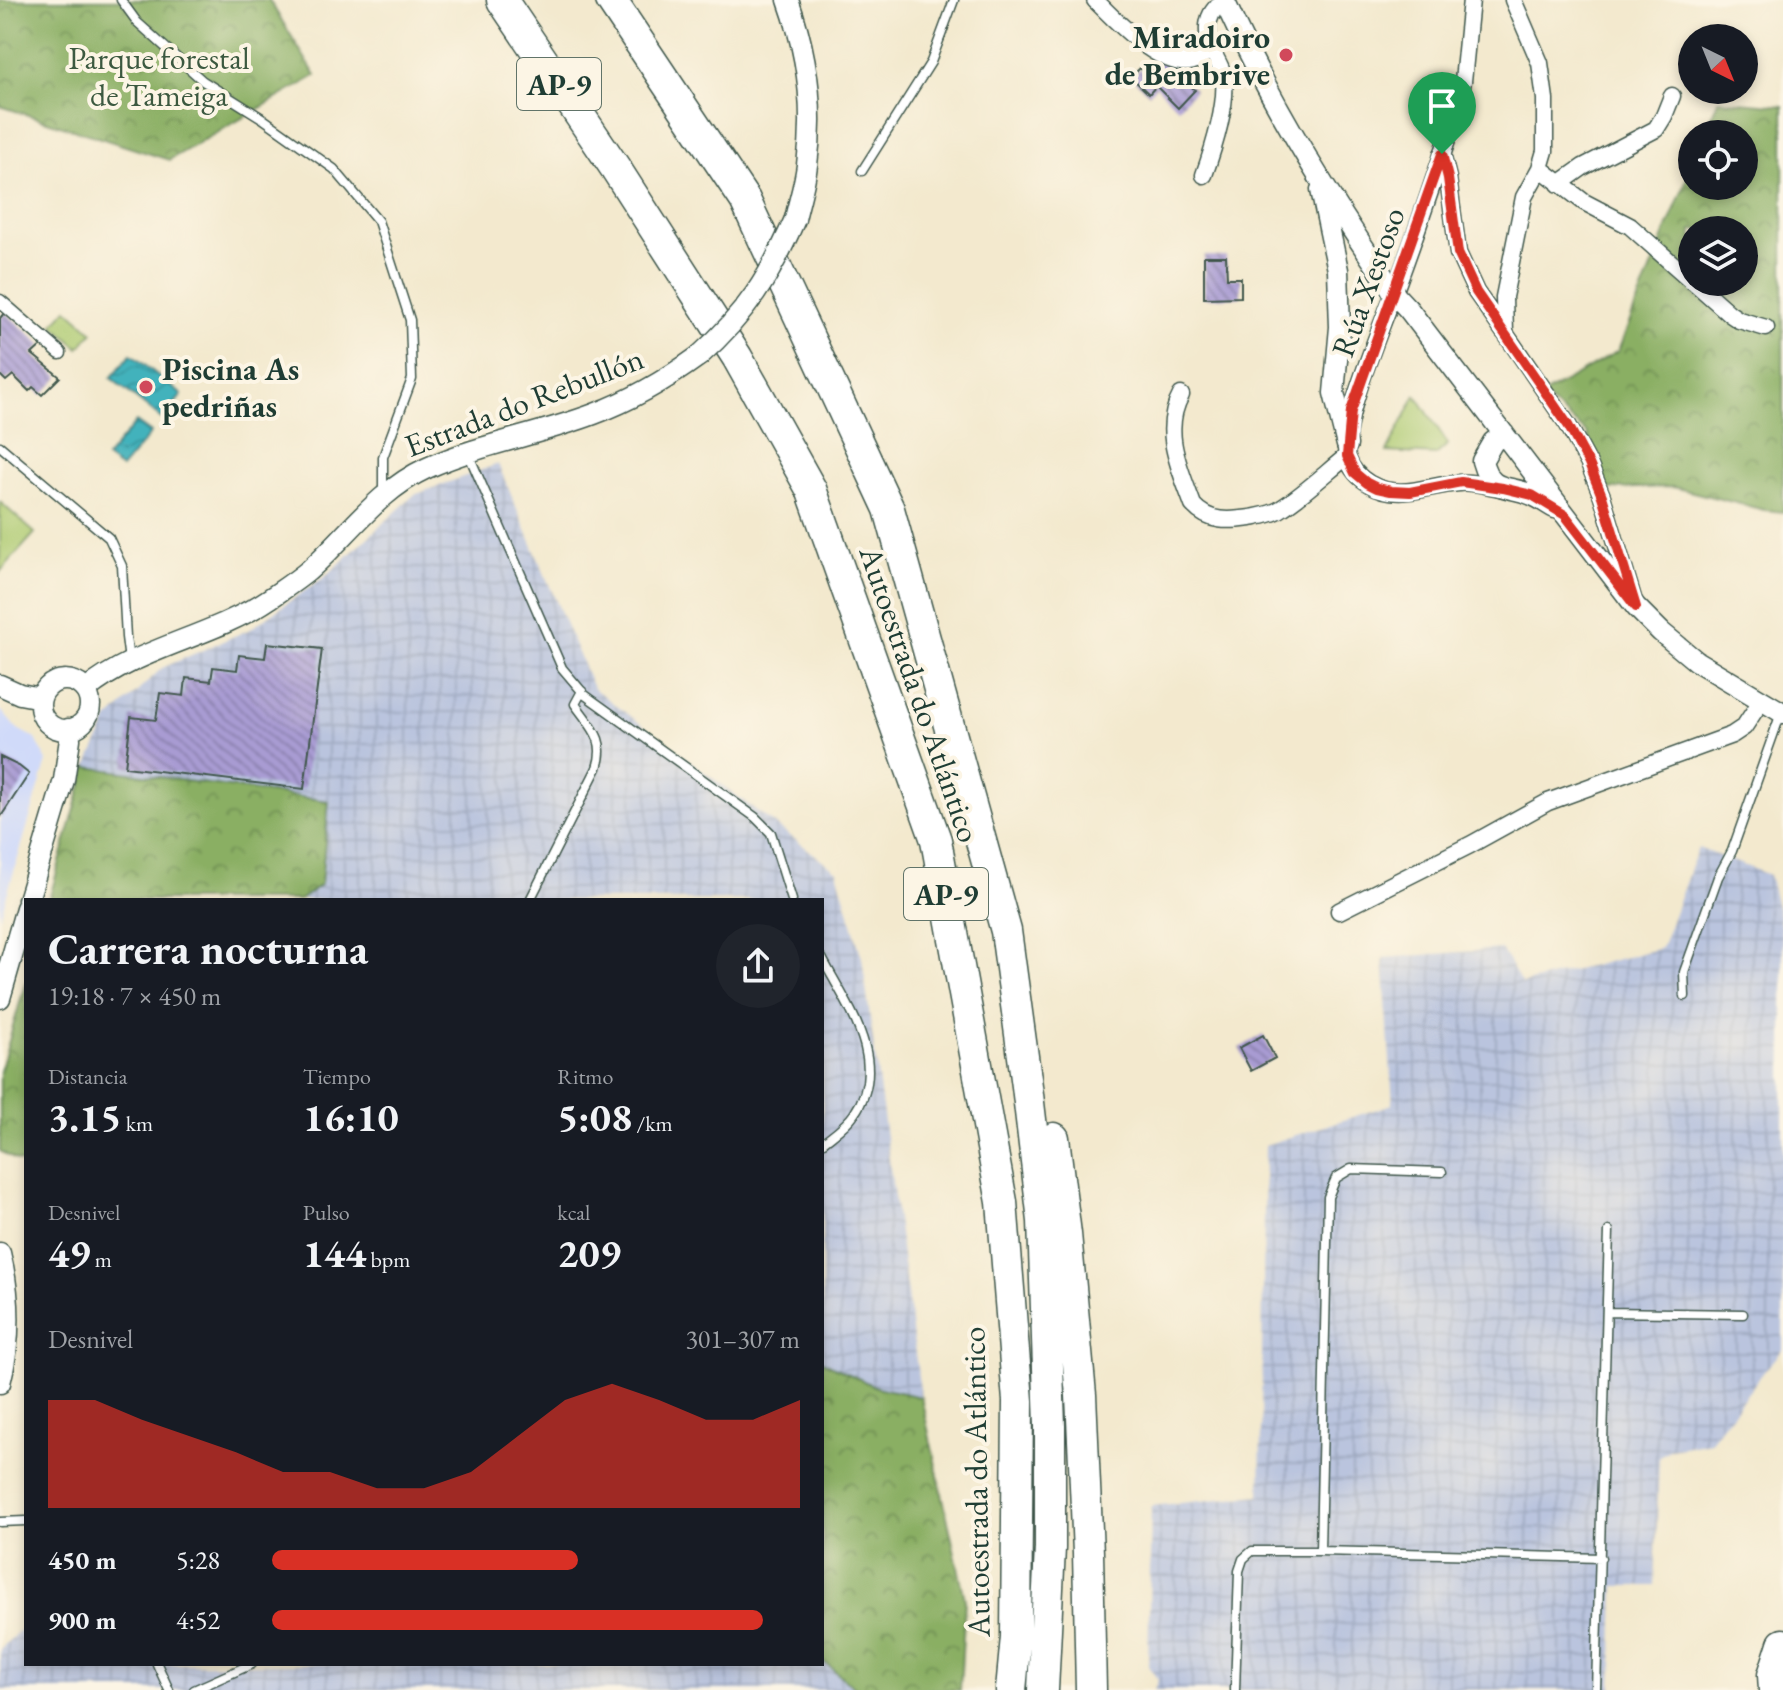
<!DOCTYPE html>
<html lang="es">
<head>
<meta charset="utf-8">
<style>
  body { margin:0; font-family:"EB Garamond",serif; background:#20242c; color:#f1f3f6; height:100vh; display:flex; flex-direction:column; font-size:30px; white-space:nowrap }
  * { box-sizing:border-box; margin:0 }
  p { font-size:26px; color:#9ea1a6 }
  .icon { flex:none; width:44px; height:44px; fill:none; stroke:currentColor; stroke-width:2; stroke-linecap:round; stroke-linejoin:round }
  .map { position:relative; flex:1; overflow:hidden }
  .sheet { position:absolute; left:24px; top:898px; width:800px; height:768px; display:flex; flex-direction:column; background:#171b24; border-radius:0px; box-shadow:0 4px 12px #0003 }
  .sheet>* { flex:none }
  .needle { width:52px; rotate:137deg }
  .tools { position:absolute; left:1678px; top:24px; display:grid; gap:16px }
  .tools a { display:grid; place-items:center; width:80px; height:80px; border-radius:50%; background:#171b24; box-shadow:0 4px 12px #0003; font-size:40px }
  .pin { position:absolute; display:grid; place-items:center; width:68px; height:68px; color:#fff; margin:-82px -34px; border-radius:50% 50% 50% 0; rotate:-45deg; box-shadow:0 0 8px #0007 }
  .pin .icon { rotate:45deg }
  .round { display:grid; place-items:center; flex:none; width:84px; height:84px; border-radius:42px; background:#20242c }
  .headline { display:flex; align-items:center; justify-content:space-between; height:136px; padding:0 24px }
  h1 { font-size:44px; font-weight:700; line-height:60px }
  .stats { display:grid; grid-template-columns:repeat(3,1fr); gap:12px; height:136px; padding:8px 24px }
  .stats div { display:grid; align-content:center }
  .stats b { font-size:40px; font-weight:700 }
  .stats small { font-size:22px; font-weight:400 }
  .stats p { font-size:22px }
  .chart { height:224px; padding:16px 24px }
  .chart p { display:flex; justify-content:space-between }
  .chart svg { width:100%; height:144px; margin-top:8px; fill:#d93025; opacity:.7 }
  ul { padding:0 24px; list-style:none; font-size:26px }
  li { display:grid; grid-template-columns:128px 96px 1fr; align-items:center; height:60px }
  li i { height:20px; border-radius:10px; background:#d93025 }
  .map>svg:first-child { display:block }
  .built { fill:#d0daf9 }
  .industrial { fill:url(#industrial-grid) }
  .forest { fill:url(#forest-crowns); stroke:#54764c; stroke-width:2; fill-rule:evenodd }
  .park { fill:#aecb72; stroke:#668453; stroke-width:2 }
  .water { fill:url(#water-waves); stroke:#307878; stroke-width:2 }
  .building { fill:url(#building-back-hatch) }
  .lines { fill:none; stroke-linecap:round; stroke-linejoin:round }
  .service-casing { stroke:#3f574b; stroke-width:11 }
  .pedestrian-casing { stroke:#3f574b; stroke-width:15 }
  .minor-casing { stroke:#3f574b; stroke-width:19 }
  .tertiary-casing { stroke:#3f574b; stroke-width:23 }
  .motorway-casing { stroke:#3f574b; stroke-width:33 }
  .service { stroke:#fff; stroke-width:8 }
  .pedestrian { stroke:#fff; stroke-width:12 }
  .minor { stroke:#fff; stroke-width:16 }
  .tertiary { stroke:#fff; stroke-width:20 }
  .motorway { stroke:#fff; stroke-width:30 }
  .tertiary-bridge-casing { stroke:#3f574b; stroke-width:23; stroke-linecap:butt }
  .tertiary-bridge { stroke:#fff; stroke-width:20 }
  .route-casing { stroke:#fff; stroke-width:16 }
  .route { stroke:#d93025; stroke-width:10 }
  .poi-dot { fill:#d1495b; stroke:#fcf5e5; stroke-width:3 }
  .labels { text-anchor:middle; dominant-baseline:central; stroke-width:8; stroke-linejoin:round; paint-order:stroke }
  .shield { fill:#fcf5e5; stroke:#617469; stroke-width:2 }
  .shield-label { font-size:30px; font-weight:bold; fill:#1f3d34 }
  .poi-label { font-size:32px; font-weight:bold; fill:#1f3d34; stroke:#fcf5e5; text-anchor:end }
  .park-label { font-size:32px; fill:#3c5940; stroke:#fcf5e5 }
  .street-label { font-size:32px; fill:#1f3d34; stroke:#fcf5e5 }
</style>
</head>
<body>
<div class="map">
<svg width="1783" height="1690" viewBox="0 0 1783 1690">
  <defs>
    <pattern id="industrial-grid" width="8" height="8" patternUnits="userSpaceOnUse" patternTransform="scale(2)"><rect width="8" height="8" fill="#bac4de"/><path d="M0 4h8M4 0v8" fill="none" stroke="#9fa9bf"/></pattern>
    <pattern id="forest-crowns" width="20" height="18" patternUnits="userSpaceOnUse" patternTransform="scale(2)"><rect width="20" height="18" fill="#8aaf64"/><path d="M2 6a3 3 0 1 1 6 0M12 15a3 3 0 1 1 6 0" fill="none" stroke="#709053"/></pattern>
    <pattern id="water-waves" width="16" height="10" patternUnits="userSpaceOnUse" patternTransform="scale(2)"><rect width="16" height="10" fill="#42b2bc"/><path d="M0 5q4-4 8 0t8 0" fill="none" stroke="#37929a"/></pattern>
    <pattern id="building-back-hatch" width="6" height="6" patternUnits="userSpaceOnUse" patternTransform="scale(2)"><rect width="6" height="6" fill="#a99bd3"/><path d="M-1 5l2 2M0 0l6 6M5-1l2 2" fill="none" stroke="#8980ac"/></pattern>
  </defs>
  <rect width="100%" height="100%" fill="#fcf5e5"/>
  <filter id="ink" filterUnits="userSpaceOnUse"><feTurbulence type="fractalNoise" baseFrequency=".0125" numOctaves="2"/><feDisplacementMap in="SourceGraphic" scale="16" xChannelSelector="R" yChannelSelector="G"/><feConvolveMatrix kernelMatrix="1 2 1 2 8 2 1 2 1" color-interpolation-filters="sRGB"/></filter>
  <filter id="wash" filterUnits="userSpaceOnUse"><feTurbulence type="fractalNoise" baseFrequency=".006" numOctaves="4" result="noise"/><feDisplacementMap in="SourceGraphic" scale="32" xChannelSelector="R" yChannelSelector="G"/><feGaussianBlur stdDeviation="1.8" result="paint"/><feColorMatrix in="noise" values="0 0 0 0 0 0 0 0 0 0 0 0 0 0 0 0 0 1.4 0 .05"/><feComposite in="paint" operator="in"/></filter>
  <g filter="url(#wash)">
    <rect width="100%" height="100%" fill="#f3e9ce"/>
    <path class="built" d="M0 709 16 728 36 739 47 761 0 918Z"/>
    <path class="industrial" d="M498 464 593 688 837 871 862 958 921 1397 876 1387 822 1361V900H300L321 883 87 767 108 720 162 668 250 629 326 576 414 495Z
      M1698 848 1769 875 1779 914 1783 949V1350L1766 1369 1710 1442 1671 1449 1659 1456 1655 1586H1615L1612 1690H1154L1158 1680 1148 1666 1151 1506 1260 1495 1265 1145 1393 1104 1383 958 1501 949 1522 984 1661 948Z
      M26 1621V1664H822V1660L857 1690H0V1649L20 1630Z"/>
    <path class="forest" d="M0 0H269L316 76 169 160 0 106Z
      M1718 100 1783 106V512L1764 510 1673 487 1604 489 1587 433 1542 395 1618 351 1692 166V186H1744V134H1705ZM1692 230H1744V282H1692Z
      M87 767 329 801 321 884 300 900H49Z
      M26 981V1163L17 1161 0 1151V1072Z
      M822 1361 876 1387 921 1397 965 1599 960 1690H857L822 1660Z"/>
    <path class="park" d="M67 309 93 332 79 348 53 325Z
      M1416 395 1448 444 1436 455 1387 452Z
      M0 502 35 533 0 572Z"/>
    <path class="water" d="M131 354 182 395 162 419 111 378Z
      M136 422 151 433 121 469 106 458Z"/>
    <g id="blocks">
      <path class="building" d="M1162 58 1195 90 1178 108 1156 86 1149 94 1131 77 1140 68 1147 74Z
        M1204 256H1226L1227 278H1241V297L1204 298Z
        M5 312 42 345 32 354 60 377 42 395 33 387 29 391 13 375 6 381 0 375V318Z
        M267 643 322 649 304 789 125 767 131 717 156 720 160 693 184 696 186 678 211 681 213 667 237 670 239 655 265 658Z
        M0 757 19 766 29 774 0 818Z
        M1263 1035 1275 1058 1251 1071 1239 1048Z"/>
    </g>
  </g>
  <g filter="url(#ink)">
    <use href="#blocks" fill-opacity="0" stroke="#3f574b" stroke-width="2"/>
    <g class="lines">
      <defs>
        <path id="service" d="M121 0 137 22 203 81 262 118 334 169 378 221 410 320 412 379 383 457V492
          M862 171 931 62 954 0
          M0 446 109 538 122 566 126 637 129 661
          M468 453 562 668 585 695 755 817 771 833 792 900
          M530 900 597 768C607 739 591 727 575 704L582 691
          M822 958C846 1004 891 1062 854 1114 846 1126 833 1134 822 1143
          M1685 996 1684 972 1718 877 1732 851 1781 713
          M1607 1312 1743 1314
          M0 1522 26 1521
          M1320 1551 1328 1197 1336 1178 1351 1169 1442 1172
          M157 1664 169 1690
          M194 1690 252 1664
          M1235 1690 1239 1571 1243 1559 1252 1551H1320L1601 1558
          M1596 1690 1609 1231"/>
        <path id="pedestrian" d="M0 301 60 353"/>
        <path id="minor" d="M1095 0C1115 20 1167 76 1198 59 1202 57 1208 50 1209 45 1209 44 1208 33 1208 32 1207 17 1213 10 1223 0
          M1471 0 1463 81 1459 104C1440 162 1421 220 1400 277 1387 314 1339 423 1347 457 1351 469 1359 478 1370 484 1399 501 1429 485 1459 483 1472 481 1488 486 1501 488
          M1513 0 1540 63 1545 99V151L1540 168 1524 197 1504 297 1505 333 1568 425 1589 464 1602 496 1633 598
          M1442 154 1448 178 1458 253 1476 292 1504 332
          M1540 168 1584 202 1630 226 1692 281
          M1204 175C1213 150 1229 100 1223 74 1220 64 1213 54 1209 44
          M1559 184 1583 167 1656 129 1664 116 1672 96
          M1694 282 1730 314 1739 320 1766 328
          M1181 395C1161 431 1180 469 1193 505 1209 523 1229 521 1251 518 1261 516 1274 514 1282 508 1305 493 1326 473 1347 456
          M1339 911 1470 845 1548 802 1732 735 1744 727 1761 701"/>
        <path id="tertiary" d="M788 0C807 53 815 108 807 165 805 183 799 201 795 219
          M1224 0C1267 97 1323 188 1383 276
          M1321 190 1338 270 1340 327 1334 393 1347 445
          M1409 310 1636 607 1661 632 1696 661 1783 713
          M1504 434 1493 442 1482 461C1491 494 1506 484 1532 495 1540 498 1547 504 1555 508
          M40 705a25 25 0 1 1 50 0a25 25 0 1 1-50 0Z
          M0 685 20 694 41 698
          M86 690C138 647 213 637 269 599 282 590 296 581 308 571 348 536 377 491 427 468 480 444 539 435 594 414 632 400 666 380 699 356
          M28 900 64 780 70 739 68 729
          M0 998 26 908
          M0 1253C11 1297 12 1338 0 1383"/>
        <path id="motorway" d="M502 0 616 169 737 357 811 489 936 840 1002 1202 1018 1401 1016 1637 1011 1690
          M611 0 745 200 889 509 1006 931 1027 1086 1043 1221 1050 1426V1548L1043 1690
          M1054 1138 1066 1234 1081 1395 1088 1553 1091 1690
          M1774 1690 1773 1675 1783 1644"/>
      </defs>
      <use href="#service" class="service-casing"/>
      <use href="#pedestrian" class="pedestrian-casing"/>
      <use href="#minor" class="minor-casing"/>
      <use href="#tertiary" class="tertiary-casing"/>
      <use href="#motorway" class="motorway-casing"/>
      <use href="#service" class="service"/>
      <use href="#pedestrian" class="pedestrian"/>
      <use href="#minor" class="minor"/>
      <use href="#tertiary" class="tertiary"/>
      <use href="#motorway" class="motorway"/>
      <defs>
        <path id="tertiary-bridge" d="M1383 276 1396 296 1409 310
          M699 356C747 313 769 278 795 219"/>
      </defs>
      <use href="#tertiary-bridge" class="tertiary-bridge-casing"/>
      <use href="#tertiary-bridge" class="tertiary-bridge"/>
    </g>
  </g>
  <g class="lines" filter="url(#ink)">
    <defs>
      <path id="route" d="M1442 154 1448 178 1458 253 1476 292 1568 425 1589 464 1602 496 1636 607 1565 515 1532 495 1503 488 1461 482 1410 492 1391 491 1377 488 1367 483 1355 473 1347 456 1351 411Z"/>
    </defs>
    <use href="#route" class="route-casing"/>
    <use href="#route" class="route"/>
  </g>
  <g class="poi-dot">
    <circle cx="1286" cy="55" r="8"/>
    <circle cx="146" cy="387" r="8"/>
  </g>
  <g class="labels">
    <g class="shield">
      <rect x="517" y="58" width="84" height="52" rx="6"/>
      <rect x="904" y="868" width="84" height="52" rx="6"/>
    </g>
    <g class="shield-label">
      <text x="559" y="84">AP-9</text>
      <text x="946" y="894">AP-9</text>
    </g>
    <g class="poi-label">
      <text x="1270" y="37">Miradoiro<tspan x="1270" dy="37">de Bembrive</tspan></text>
      <text x="162" y="369" text-anchor="start">Piscina As<tspan x="162" dy="37">pedriñas</tspan></text>
    </g>
    <g class="park-label">
      <text x="159" y="58">Parque forestal<tspan x="159" dy="37">de Tameiga</tspan></text>
    </g>
    <g class="street-label">
      <text transform="translate(1368 282) rotate(-70)">Rúa Xestoso</text>
      <text transform="translate(524 402) rotate(-21)">Estrada do Rebullón</text>
      <text transform="translate(920 694) rotate(71)">Autoestrada do Atlántico</text>
      <text transform="translate(976 1482) rotate(-91)">Autoestrada do Atlántico</text>
    </g>
  </g>
</svg>
<div class="tools">
<a><svg class="needle" viewBox="-14 -14 28 28"><path d="M0-13l5 13h-10z" fill="#e53935"/><path d="M0 13l5-13h-10z" fill="#9ea1a6"/></svg></a>
<a><svg class="icon" aria-label="locate" viewBox="0 0 24 24"><circle cx="12" cy="12" r="6"/><path d="M12 2v4M12 18v4M2 12h4M18 12h4"/></svg></a>
<a><svg class="icon" aria-label="layers" viewBox="0 0 24 24"><path d="M12 4l9 5-9 5-9-5zM3 14l9 5 9-5"/></svg></a>
</div>
<div class="pin" style="left:1442px;top:154px;background:#1e9e55"><svg class="icon" aria-label="arrive" viewBox="0 0 24 24"><path d="M6 21V4h12l-3 4 3 4H6"/></svg></div>
<section class="sheet">
<div class="headline"><div><h1>Carrera nocturna</h1><p>19:18 · 7 × 450 m</p></div><a class="round"><svg class="icon" aria-label="share" viewBox="0 0 24 24"><path d="M12 15V3M7 8l5-5 5 5M5 13v7h14v-7"/></svg></a></div>
<div class="stats">
<div><p>Distancia</p><b>3.15<small> km</small></b></div>
<div><p>Tiempo</p><b>16:10</b></div>
<div><p>Ritmo</p><b>5:08<small> /km</small></b></div>
</div>
<div class="stats">
<div><p>Desnivel</p><b>49<small> m</small></b></div>
<div><p>Pulso</p><b>144<small> bpm</small></b></div>
<div><p>kcal</p><b>209</b></div>
</div>
<div class="chart"><p><span>Desnivel</span>301–307 m</p>
<svg viewBox="0 0 160 44" preserveAspectRatio="none"><path d="M0 44V11L10 11L20 17L30 22L40 27L50 33L60 33L70 38L80 38L90 33L100 22L110 11L120 6L130 11L140 17L150 17L160 11V44z"/></svg>
</div>
<ul>
<li><b>450 m</b>5:28<i style="width:58%"></i></li>
<li><b>900 m</b>4:52<i style="width:93%"></i></li>
</ul>
</section>
</div>
</body>
</html>
